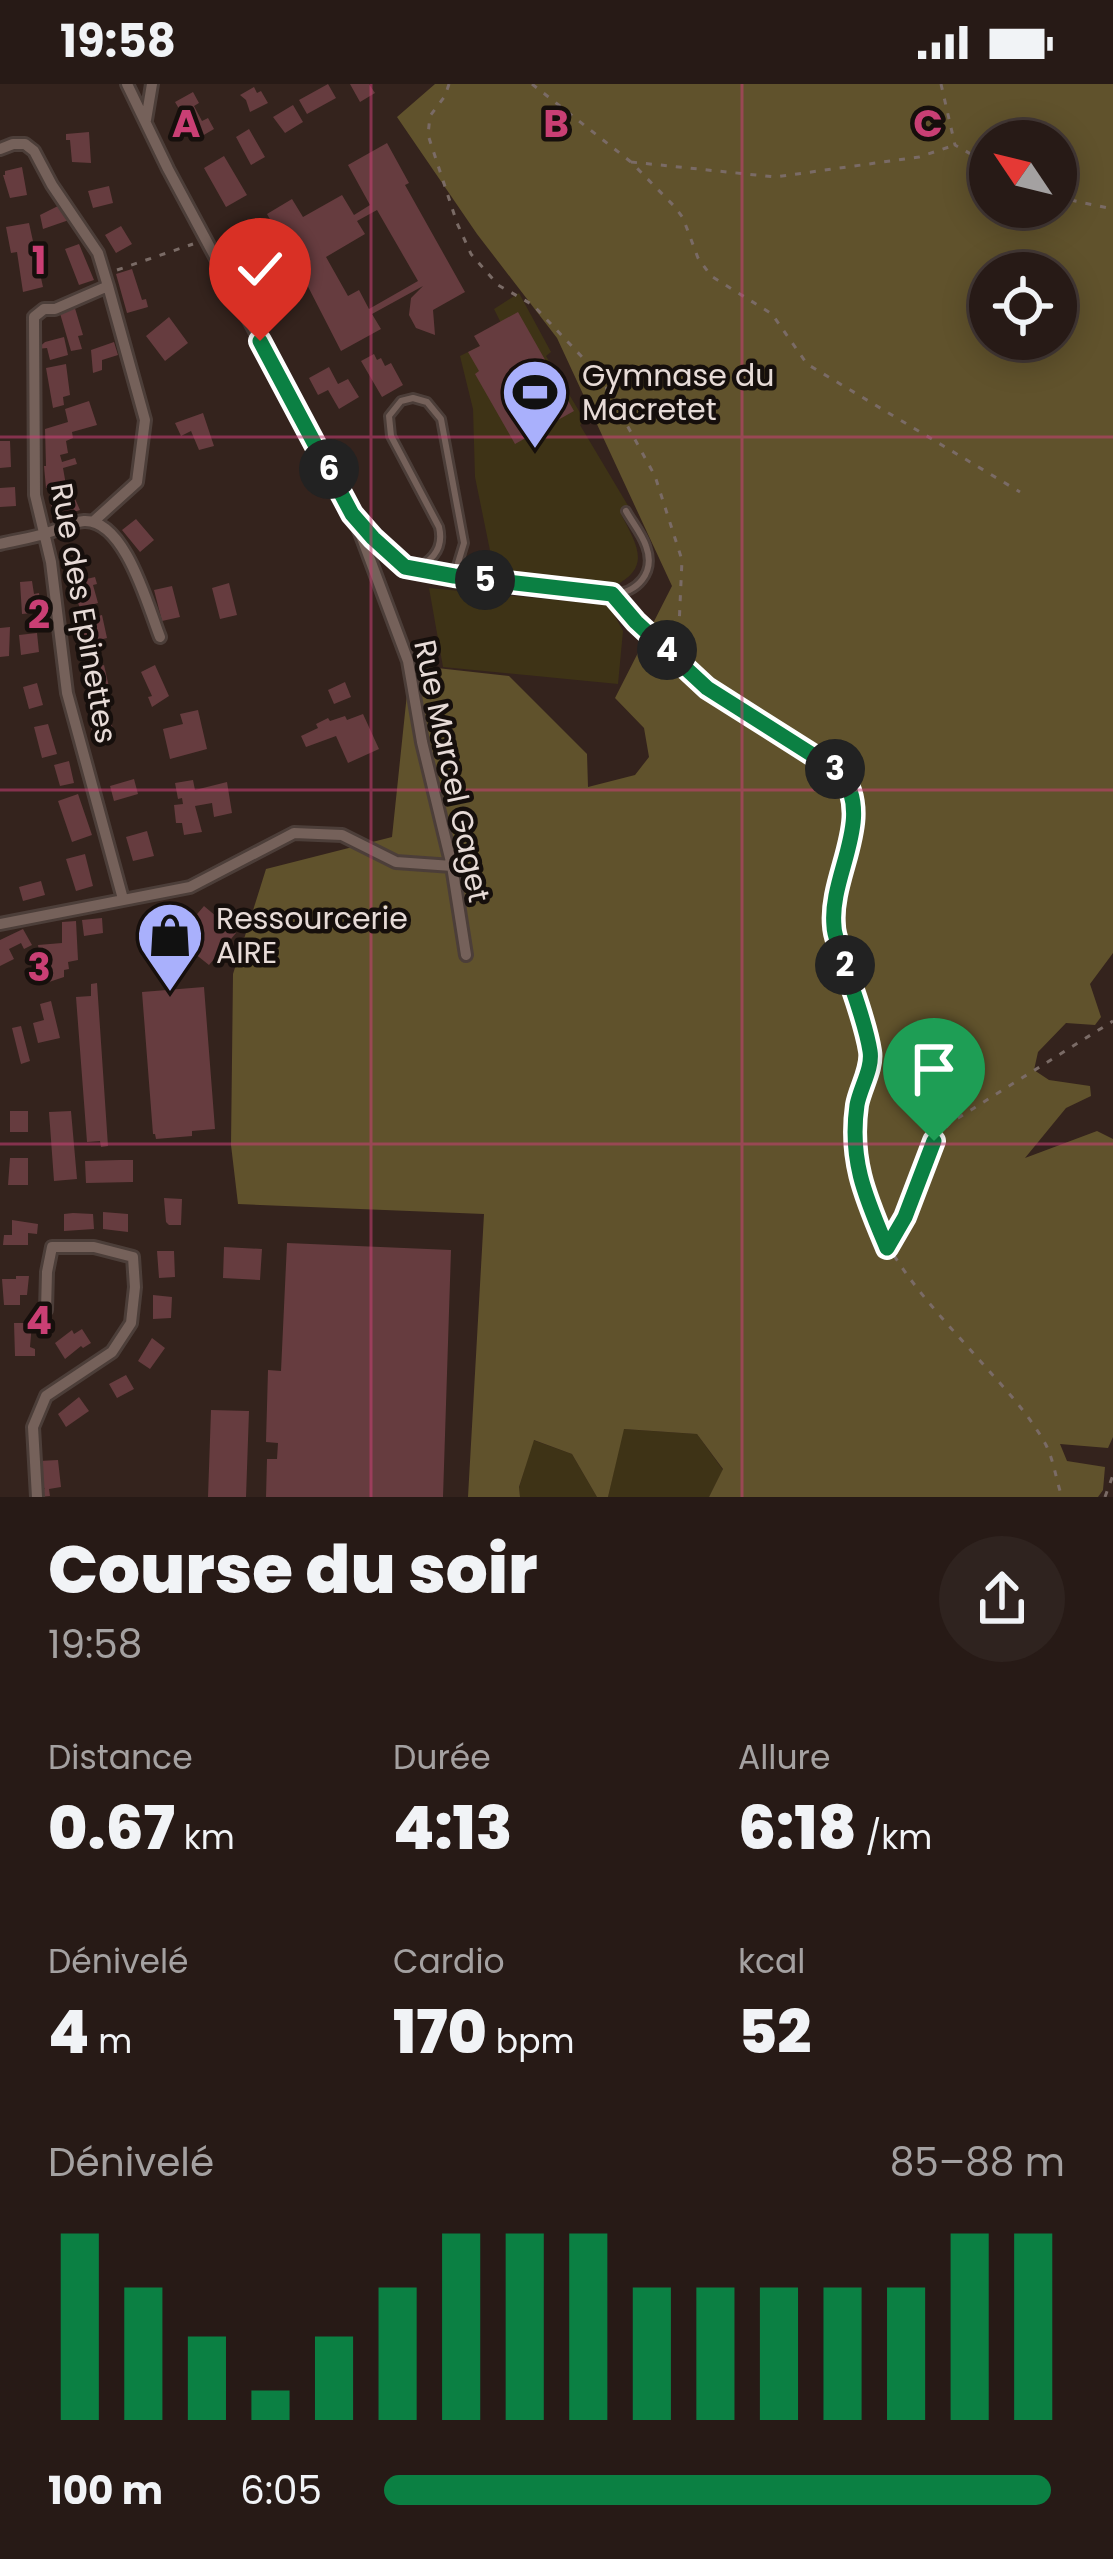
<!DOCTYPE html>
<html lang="fr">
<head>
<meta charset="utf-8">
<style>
  body { margin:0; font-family:Poppins,sans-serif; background:#2f231f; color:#f1f3f6; height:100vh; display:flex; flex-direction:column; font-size:45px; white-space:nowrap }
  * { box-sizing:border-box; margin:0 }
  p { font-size:39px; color:#a4a1a1 }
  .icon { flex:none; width:66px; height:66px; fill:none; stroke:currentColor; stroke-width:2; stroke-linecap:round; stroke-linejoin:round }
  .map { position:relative; height:1413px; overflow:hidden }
  .sheet { display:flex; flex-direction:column; background:#271a16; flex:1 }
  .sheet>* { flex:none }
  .needle { width:78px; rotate:305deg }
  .tools { position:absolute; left:969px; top:36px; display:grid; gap:24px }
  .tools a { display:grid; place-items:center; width:108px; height:108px; border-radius:50%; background:#271a16; box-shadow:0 6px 30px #0003,0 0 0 3px #433835; font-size:60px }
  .pin { position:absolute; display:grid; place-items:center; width:102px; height:102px; color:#fff; margin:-123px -51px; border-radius:50% 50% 50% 0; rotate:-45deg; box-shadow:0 0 12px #0007 }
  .pin .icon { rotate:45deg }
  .km { position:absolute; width:60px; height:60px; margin:-30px; border-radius:50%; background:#222; color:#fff; font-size:33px; line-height:60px; text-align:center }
  .round { display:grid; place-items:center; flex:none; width:126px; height:126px; border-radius:63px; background:#2f231f }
  .overview { display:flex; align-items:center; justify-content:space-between; height:204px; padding:0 48px }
  h1 { font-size:66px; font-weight:800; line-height:90px }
  .metrics { display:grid; grid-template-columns:repeat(3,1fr); gap:18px; height:204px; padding:12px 48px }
  .metrics div { display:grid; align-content:center }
  .metrics b { font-size:60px; font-weight:800 }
  .metrics small { font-size:33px; font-weight:400 }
  .metrics p { font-size:33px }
  .chart { height:336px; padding:24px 48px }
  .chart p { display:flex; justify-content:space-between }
  .chart svg { width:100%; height:216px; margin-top:12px; stroke:#0b8043; stroke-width:6 }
  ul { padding:0 48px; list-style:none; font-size:39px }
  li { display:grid; grid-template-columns:192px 144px 1fr; align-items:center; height:90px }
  li i { height:30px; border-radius:15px; background:#0b8043 }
  .status { display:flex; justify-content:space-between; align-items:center; height:84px; padding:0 60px; background:#271a16; direction:ltr }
  .status svg { height:33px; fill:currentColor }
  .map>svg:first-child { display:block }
  .green { fill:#3e3316 }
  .forest { fill:#60522c; fill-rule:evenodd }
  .building { fill:#663c3f; fill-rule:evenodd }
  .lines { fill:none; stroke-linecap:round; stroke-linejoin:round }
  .lane-casing { stroke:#4c3e39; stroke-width:12 }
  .street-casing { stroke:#4c3e39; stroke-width:16 }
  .path { stroke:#7a6b66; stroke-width:3; stroke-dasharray:6 9; stroke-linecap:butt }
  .lane { stroke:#75615a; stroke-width:6 }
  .street { stroke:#75615a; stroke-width:10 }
  .route-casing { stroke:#fff; stroke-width:24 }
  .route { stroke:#0b8043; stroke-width:15 }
  .grid { fill:none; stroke:#c93f74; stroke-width:3; stroke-opacity:0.55 }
  .labels { text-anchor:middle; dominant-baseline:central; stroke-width:9; stroke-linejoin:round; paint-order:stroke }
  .poi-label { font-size:30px; fill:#e7dbd7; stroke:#160f0c; text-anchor:start }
  .street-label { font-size:30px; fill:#e7dbd7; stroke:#160f0c }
  .grid-label { font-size:39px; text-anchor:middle; font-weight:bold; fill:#c93f74; stroke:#160f0c; stroke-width:9; stroke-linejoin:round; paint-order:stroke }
</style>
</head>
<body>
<div class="status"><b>19:58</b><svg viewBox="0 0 49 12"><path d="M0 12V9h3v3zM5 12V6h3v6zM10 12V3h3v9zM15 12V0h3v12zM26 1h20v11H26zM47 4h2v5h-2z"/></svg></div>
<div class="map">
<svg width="1113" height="1413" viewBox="0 0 1113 1413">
  <rect width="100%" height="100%" fill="#34231d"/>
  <path class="green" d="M519 209 551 268 546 272 585 337 580 341 630 425 621 430C636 460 653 483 614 502L494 486 475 393 473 325 460 272 506 249 494 225Z
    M429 504 609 521 623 547 618 600 443 583Z
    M623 1345 697 1350 723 1386 709 1413H608Z
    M533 1356 572 1370 597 1413H520L519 1404Z"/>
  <path class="forest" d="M435 0H1113V869L1090 900 1101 933 1095 941 1066 939 1038 968 1034 986 1049 996 1090 1002 1091 1012 1066 1024 1025 1074 1097 1047 1113 1055V1353L1108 1364 1060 1360 1067 1377 1105 1383 1103 1406 1098 1413H709L723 1385 697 1350 624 1345 608 1413H597L572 1370 534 1356 519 1403 520 1413H468L484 1130 238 1120 231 1061 233 890 266 785 392 753 410 581 509 592 587 670 588 703 635 691 649 673 644 644 615 614 672 502 557 254 477 150 397 33ZM990 57H1056V123H990ZM990 189H1056V255H990Z"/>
  <path class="building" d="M328 0 336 14 307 30 299 16Z
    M350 0H369L375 9 360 18Z
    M254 3 257 9 261 7 268 19 250 28 246 16 240 11Z
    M193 8 199 19 194 22 202 37 208 34 214 45 197 55 175 18Z
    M293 21 303 38 285 49 273 33Z
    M249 45 265 73 251 81 236 53Z
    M89 48 91 79 72 78 70 56H66V50Z
    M387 59 409 99 405 101 465 208 433 226 435 251 416 244 409 231 411 214 423 202 372 230 381 245 341 267 300 187 274 202 251 163 277 148 267 130 292 115 303 133 342 111 354 131 370 121 348 81ZM377 126 418 197 369 225 359 206 348 212 326 173 365 150 357 137Z
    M224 72 247 111 226 123 204 84Z
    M22 83 27 111 10 114 3 91H5V87Z
    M109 102 113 119 93 124 88 107Z
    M58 122 69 136 43 145 40 131Z
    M29 139 43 203 23 208 17 168 11 169 6 143Z
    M121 142 132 160 116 169 105 151Z
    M79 160 94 196 79 201 65 165Z
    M132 185 142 216 146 215 148 223 127 229 116 190Z
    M74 221 83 251 78 252 82 265 71 267 59 226Z
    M518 228 574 327 515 360 475 290 479 287 468 268 480 262 474 252Z
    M169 233 188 259 165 277 146 252Z
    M64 253 68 271 50 276 47 264 37 265 45 258Z
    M114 258 118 271 102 276V286L93 289 91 266Z
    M374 270 377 276 381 274 385 282 391 279 403 301 382 313 361 277Z
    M66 280 70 311 63 313 64 321 53 324 46 284Z
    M329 283 338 300 348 295 359 313 339 325 328 306 318 311 309 294Z
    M89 317 97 341 72 348 73 354 66 357 68 369 60 371 62 378 75 374 77 380 63 384 66 401 46 404 44 382H46L45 345 68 338 65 325Z
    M203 329 214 362 199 366 191 347 181 352 175 339Z
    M0 357H10L11 383 0 384Z
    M15 403 16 422 0 423V404Z
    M72 408 80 426 54 434 49 414Z
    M136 435 154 456 140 468 122 446Z
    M95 493 97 500 93 501 98 519 80 524 70 499Z
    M32 497 34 510 39 509 41 528 22 530 20 498Z
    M229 499 237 531 220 535 212 504Z
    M172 502 180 533 162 537 154 506Z
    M102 531 107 554 99 556 101 563 89 566 81 543 82 536Z
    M10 543 9 572 0 573V544Z
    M37 549 39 568 21 571 19 551Z
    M104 581 109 603 93 606 88 585Z
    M155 581 169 612 152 623 148 613 152 612 141 588Z
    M345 598 351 613 334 620 328 606Z
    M37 599 43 621 29 625 23 603Z
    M198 626 207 665 170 675 163 645 183 640 180 630Z
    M363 630 379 665 348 679 336 652 306 663 301 652 318 644 316 640 328 634 330 637 345 632 347 636Z
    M110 634 115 652 95 658 90 640Z
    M48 640 57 670 42 674 34 643Z
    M69 677 74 699 60 702 54 681Z
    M134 695 138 710 114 717 110 702Z
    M193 696 195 706 227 698 232 729 214 733 212 719 195 722 202 748 184 751 182 739H176L174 721 183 720 182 714 178 715 175 699Z
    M78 710 92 751 72 758 58 717Z
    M147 747 154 772 133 777 126 753Z
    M85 770 93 802 76 807 66 775Z
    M41 797 45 811 23 817 19 803Z
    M204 822 236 849 209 881 194 869 189 876 165 854 186 831 192 836Z
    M102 834 103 849 84 852 82 836Z
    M76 837 78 876 68 878 69 885 64 886V893L40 901 37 887 42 886 38 861 62 859V838Z
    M23 845 32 861 24 865 21 859 9 865 14 875 0 882V856Z
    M97 899 108 1062 101 1063 100 1057 87 1058 76 913 91 912V900Z
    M204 903 215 1045 192 1047V1052L156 1055 155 1050H153L142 908Z
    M51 917 60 954 38 959 33 939 44 936 40 920Z
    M21 942 30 977 21 980 12 944Z
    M10 1027H28V1048H10Z
    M71 1027 77 1095 54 1097 49 1028Z
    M10 1074H28V1101H8Z
    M120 1076H133V1098L86 1099 85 1077Z
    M164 1114 182 1115 181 1141H169L166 1138Z
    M103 1128 128 1130V1148L103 1145Z
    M73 1129 93 1130 94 1145 64 1147V1130Z
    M12 1136 38 1140 37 1150 28 1149V1161H3L4 1151H12Z
    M287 1159 451 1166 443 1413H266L267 1375H277L278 1359 266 1358 268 1286 281 1287Z
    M224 1163 262 1165 260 1196 223 1194Z
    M157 1167H174L175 1193 159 1194Z
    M16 1192H29L27 1211H20V1221H4L2 1195H16Z
    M153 1211 172 1213 171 1234 153 1235Z
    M14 1239H32L30 1263 35 1265V1272H15Z
    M82 1245 91 1259 83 1264 81 1262 65 1275 55 1259 72 1246 74 1250Z
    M152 1254 165 1264 150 1285 138 1277Z
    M126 1291 134 1305 117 1314 109 1300Z
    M79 1313 89 1327 66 1343 58 1330Z
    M211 1326 249 1327 246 1413H208Z
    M58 1376 61 1403 49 1405 50 1412 40 1413 39 1406 45 1405 42 1402 39 1377Z"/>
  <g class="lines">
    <defs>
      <path id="lane" d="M359 437 405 483 454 492 612 510C637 509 656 489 646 462 642 450 632 438 626 427
        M414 485C433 477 444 464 439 443L391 352 389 332 401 317 413 314 427 318 441 335 464 459 454 492"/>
      <path id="street" d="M127 0 168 85 353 430 408 577 422 658 452 782 466 871
        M146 36 152 0
        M0 65 13 60H25L34 67 52 101 98 169 108 202 55 225H44L34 233 35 411 51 478 67 609 123 815
        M94 437 137 398 145 336 108 202
        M0 460C16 456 32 454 47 449 60 445 71 438 84 437 125 435 148 523 160 553
        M0 840 190 803 294 749 342 751 396 778 452 782
        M37 1413 33 1343 46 1312 112 1268 131 1239 135 1203 133 1173 94 1163H52L47 1188 46 1226"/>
    </defs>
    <use href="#lane" class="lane-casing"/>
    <use href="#street" class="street-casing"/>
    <path class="path" d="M449 0 445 12 430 32 428 51 457 139 471 170 498 201 533 221 600 292 655 392 682 476 679 543 697 594
      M532 0 631 78 675 123 683 134 698 174 711 192 772 230 807 280 1020 408
      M941 0 955 61 990 81
      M631 78 775 93 919 73 955 61
      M1056 113 1113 125
      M117 186 193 160
      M621 521 636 538 707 604 825 677C889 726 824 785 835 846 840 879 853 911 863 943 865 951 869 960 870 969 872 983 862 999 859 1013 855 1030 852 1049 855 1067 869 1164 929 1218 990 1288 1010 1310 1032 1335 1046 1361 1054 1377 1056 1396 1062 1413
      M888 1164 905 1133 934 1057 950 1039 1113 937
      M1105 1413 1113 1391"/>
    <use href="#lane" class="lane"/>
    <use href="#street" class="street"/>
  </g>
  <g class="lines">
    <defs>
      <path id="route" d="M260 257 352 430 373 454 405 483 454 492 612 510 636 538 707 604 841 689C875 736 829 791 834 842 834 851 839 861 841 869 850 901 865 935 870 967 873 984 860 1004 857 1021 849 1077 866 1114 887 1164L905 1133 934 1057"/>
    </defs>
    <use href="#route" class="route-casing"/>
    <use href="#route" class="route"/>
  </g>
  <path class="grid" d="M371 0V1413M742 0V1413M0 353H1113M0 706H1113M0 1060H1113"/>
  <defs>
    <symbol id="stadium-pin" viewBox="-11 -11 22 30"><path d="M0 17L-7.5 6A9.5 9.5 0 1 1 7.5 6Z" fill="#a9b0fc" stroke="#160f0c"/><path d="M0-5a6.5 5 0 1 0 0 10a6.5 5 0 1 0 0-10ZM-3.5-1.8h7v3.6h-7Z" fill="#111"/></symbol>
    <symbol id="shop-pin" viewBox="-11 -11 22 30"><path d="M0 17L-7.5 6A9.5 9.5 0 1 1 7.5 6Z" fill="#a9b0fc" stroke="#160f0c"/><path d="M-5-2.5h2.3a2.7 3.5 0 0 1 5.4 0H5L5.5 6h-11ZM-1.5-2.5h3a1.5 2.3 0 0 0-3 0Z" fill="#111"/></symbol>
  </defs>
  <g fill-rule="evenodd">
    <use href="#stadium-pin" x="497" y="270" width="76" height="104"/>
    <use href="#shop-pin" x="132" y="813" width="76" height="104"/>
  </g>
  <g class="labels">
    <g class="poi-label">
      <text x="582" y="291">Gymnase du<tspan x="582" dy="34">Macretet</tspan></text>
      <text x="216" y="834">Ressourcerie<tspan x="216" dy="34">AIRE</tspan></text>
    </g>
    <g class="street-label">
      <text transform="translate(84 529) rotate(80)">Rue des Epinettes</text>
      <text transform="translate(452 687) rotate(78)">Rue Marcel Gaget</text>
    </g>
  </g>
  <g class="grid-label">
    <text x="186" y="53">A</text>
    <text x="556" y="53">B</text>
    <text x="928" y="53">C</text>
    <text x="39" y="190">1</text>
    <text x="39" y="544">2</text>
    <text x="39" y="897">3</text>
    <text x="39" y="1250">4</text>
  </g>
</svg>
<div class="tools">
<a><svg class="needle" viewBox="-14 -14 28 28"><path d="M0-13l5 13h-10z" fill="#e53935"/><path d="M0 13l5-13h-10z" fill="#a4a1a1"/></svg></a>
<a><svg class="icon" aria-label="locate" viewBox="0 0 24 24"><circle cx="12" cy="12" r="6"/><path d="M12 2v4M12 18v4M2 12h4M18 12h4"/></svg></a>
</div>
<div class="pin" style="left:934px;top:1057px;background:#1e9e55"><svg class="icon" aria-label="arrive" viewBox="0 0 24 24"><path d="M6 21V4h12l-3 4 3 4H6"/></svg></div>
<div class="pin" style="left:260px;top:257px;background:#d93025"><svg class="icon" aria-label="check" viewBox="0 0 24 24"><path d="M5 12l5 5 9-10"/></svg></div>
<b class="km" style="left:845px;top:881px">2</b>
<b class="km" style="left:835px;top:685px">3</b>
<b class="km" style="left:667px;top:566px">4</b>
<b class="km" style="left:485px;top:496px">5</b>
<b class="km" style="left:329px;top:385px">6</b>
</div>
<section class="sheet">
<div class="overview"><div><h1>Course du soir</h1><p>19:58</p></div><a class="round"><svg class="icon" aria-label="share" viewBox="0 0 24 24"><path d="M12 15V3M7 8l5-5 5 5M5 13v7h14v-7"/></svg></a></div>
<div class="metrics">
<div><p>Distance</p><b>0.67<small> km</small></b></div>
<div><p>Durée</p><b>4:13</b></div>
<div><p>Allure</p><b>6:18<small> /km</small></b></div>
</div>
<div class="metrics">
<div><p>Dénivelé</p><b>4<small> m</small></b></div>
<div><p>Cardio</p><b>170<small> bpm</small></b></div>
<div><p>kcal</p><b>52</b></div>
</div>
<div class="chart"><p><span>Dénivelé</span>85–88 m</p>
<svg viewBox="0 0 160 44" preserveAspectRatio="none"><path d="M5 44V6M15 44V17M25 44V27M35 44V38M45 44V27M55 44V17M65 44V6M75 44V6M85 44V6M95 44V17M105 44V17M115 44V17M125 44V17M135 44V17M145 44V6M155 44V6"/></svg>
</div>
<ul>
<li><b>100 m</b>6:05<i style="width:98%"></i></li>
</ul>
</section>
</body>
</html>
